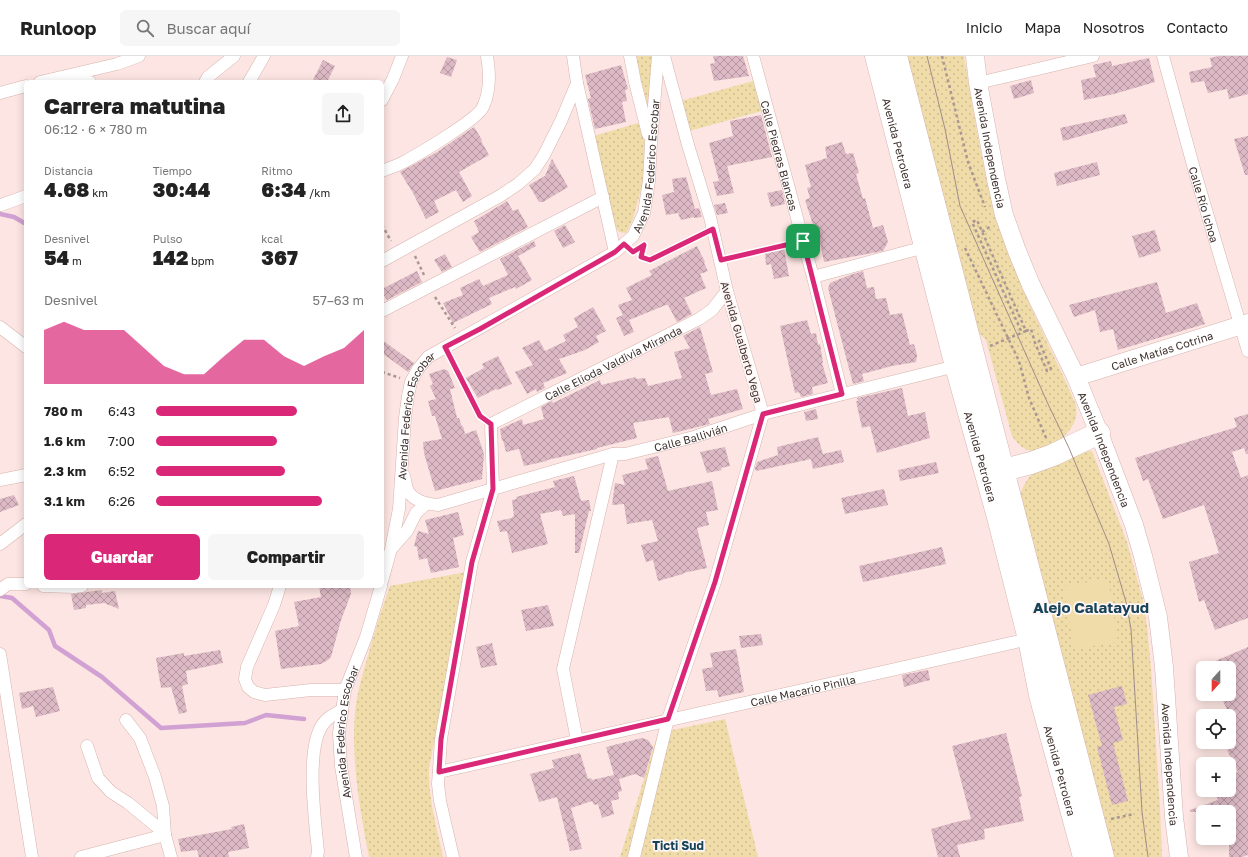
<!DOCTYPE html>
<html lang="es">
<head>
<meta charset="utf-8">
<style>
  body { margin:0; font-family:"Golos Text",sans-serif; background:#f6f6f6; color:#222; height:100vh; display:flex; flex-direction:column; font-size:15px; white-space:nowrap }
  * { box-sizing:border-box; margin:0 }
  p { font-size:13px; color:#767676 }
  .icon { flex:none; width:22px; height:22px; fill:none; stroke:currentColor; stroke-width:2; stroke-linecap:round; stroke-linejoin:round }
  .map { position:relative; flex:1; overflow:hidden }
  .drawer { position:absolute; left:24px; top:24px; width:360px; height:508px; display:flex; flex-direction:column; background:#fff; border-radius:6px; box-shadow:0 2px 10px #0003 }
  .drawer>* { flex:none }
  .needle { width:26px; rotate:201deg }
  .buttons { position:absolute; left:1196px; top:605px; display:grid; gap:8px }
  .buttons a { display:grid; place-items:center; width:40px; height:40px; border-radius:6px; background:#fff; box-shadow:0 2px 10px #0003; font-size:20px }
  .pin { position:absolute; display:grid; place-items:center; width:34px; height:34px; color:#fff; margin:-17px; border-radius:8px; box-shadow:0 2px 6px #0006 }
  .round { display:grid; place-items:center; flex:none; width:42px; height:42px; border-radius:6px; background:#f6f6f6 }
  .head { display:flex; align-items:center; justify-content:space-between; height:68px; padding:0 20px }
  h1 { font-size:22px; font-weight:800; line-height:30px }
  .figures { display:grid; grid-template-columns:repeat(3,1fr); gap:6px; height:68px; padding:4px 20px }
  .figures div { display:grid; align-content:center }
  .figures b { font-size:20px; font-weight:800 }
  .figures small { font-size:11px; font-weight:400 }
  .figures p { font-size:11px }
  .chart { height:112px; padding:8px 20px }
  .chart p { display:flex; justify-content:space-between }
  .chart svg { width:100%; height:72px; margin-top:4px; fill:#db2777; opacity:.7 }
  .cta { display:flex; gap:8px; margin-top:auto; padding:8px 20px }
  .cta a { flex:1; height:46px; border-radius:6px; background:#db2777; color:#fff; font-size:16px; font-weight:800; line-height:46px; text-align:center }
  .cta a+a { background:#f6f6f6; color:#222 }
  ul { padding:0 20px; list-style:none; font-size:13px }
  li { display:grid; grid-template-columns:64px 48px 1fr; align-items:center; height:30px }
  li i { height:10px; border-radius:5px; background:#db2777 }
  header { display:flex; align-items:center; gap:24px; box-sizing:border-box; height:56px; padding:0 20px; background:#fff; border-bottom:1px solid #e0e0e0 }
  header strong { font-size:19px }
  nav { display:flex; gap:22px; margin-inline-start:auto; font-size:14px }
  .search { width:280px; height:36px; background:#f6f6f6; display:flex; align-items:center; gap:10px; box-sizing:border-box; padding:0 14px; border-radius:6px; color:#767676; font-size:15px }
  .map>svg:first-child { display:block }
  .grass { fill:url(#grass-dots) }
  .pitch { fill:#efdca8 }
  .lines { fill:none; stroke-linecap:round; stroke-linejoin:round }
  .stream { stroke:#d0a1d2; stroke-width:4.5 }
  .building { fill:url(#building-cross-hatch) }
  .street-casing { stroke:#d7b3ae; stroke-width:13 }
  .secondary-casing { stroke:#d7b3ae; stroke-width:19 }
  .highway-casing { stroke:#d7b3ae; stroke-width:23 }
  .path { stroke:#aa9794; stroke-width:2.5; stroke-dasharray:3 3; stroke-linecap:butt }
  .street { stroke:#fff; stroke-width:12 }
  .secondary { stroke:#fff; stroke-width:18 }
  .highway { stroke:#fff; stroke-width:22 }
  .tram { stroke:#9f8d8a; stroke-width:1 }
  .route-casing { stroke:#fff; stroke-width:8 }
  .route { stroke:#db2777; stroke-width:5 }
  .labels { text-anchor:middle; dominant-baseline:central; stroke-width:3.5; stroke-linejoin:round; paint-order:stroke }
  .street-label { font-size:11px; fill:#3f312e; stroke:#fef6f5 }
  .neighbourhood-label { font-size:12px; font-weight:bold; fill:#164358; stroke:#fef6f5 }
  .district-label { font-size:15px; font-weight:bold; fill:#164358; stroke:#fef6f5 }
</style>
</head>
<body>
<header>
<strong>Runloop</strong>
<div class="search"><svg class="icon" aria-label="search" viewBox="0 0 24 24"><circle cx="10" cy="10" r="6"/><path d="M15 15l6 6"/></svg>Buscar aquí</div>
<nav><a>Inicio</a><a>Mapa</a><a>Nosotros</a><a>Contacto</a></nav>
</header>
<div class="map">
<svg width="1248" height="801" viewBox="0 0 1248 801">
  <defs>
    <pattern id="grass-dots" width="8" height="8" patternUnits="userSpaceOnUse"><rect width="8" height="8" fill="#efdca8"/><path d="M2 2h.1M6 6h.1" fill="none" stroke="#cebd91" stroke-width="1.8" stroke-linecap="round"/></pattern>
    <pattern id="building-cross-hatch" width="8" height="8" patternUnits="userSpaceOnUse"><rect width="8" height="8" fill="#dcb9c4"/><path d="M0 0l8 8M0 8l8-8" fill="none" stroke="#b497a0"/></pattern>
  </defs>
  <rect width="100%" height="100%" fill="#fce5e2"/>
  <path class="grass" d="M636 0H652L649 59 636 2Z
    M906 0H964C975 63 984 127 1005 187 1024 243 1053 295 1076 349 1076 353 1077 357 1076 361 1072 377 1057 387 1043 392 1040 393 1037 395 1034 395 1024 395 1017 387 1012 380L986 284 976 274Z
    M753 25 762 55 689 75 681 45Z
    M638 67 645 85 643 126 633 163 626 177 619 176 614 168 594 80Z
    M1088 395H1092L1127 486 1143 544 1147 570 1151 612 1160 752 1162 801H1112L1020 438C1023 430 1027 423 1033 417 1045 408 1074 400 1088 395Z
    M467 516 429 712C428 742 437 772 443 801H369C360 754 351 704 355 656 357 638 362 620 367 603 374 578 381 554 390 530Z
    M725 663 758 801H620L658 677Z"/>
  <path class="pitch" d="M1108 523 1118 586 1074 593 1063 530Z"/>
  <g class="lines">
    <path class="stream" d="M0 158 14 161 26 168
      M0 540 12 542 49 574 55 590 102 621 161 672 245 667 266 659 304 663"/>
  </g>
  <path class="building" d="M713 0H743L749 20 714 25 710 8 715 7Z
    M1219 0H1248V38L1229 43 1227 33 1208 37 1204 25 1191 27 1189 16 1212 11 1210 2Z
    M447 1 457 4 451 21 440 17Z
    M1149 2 1155 26 1114 38 1084 44 1081 24 1096 21 1093 9 1111 5 1112 10Z
    M323 4 335 10 327 26H312Z
    M621 9 628 33 625 34 627 45 622 46 626 66 595 73 588 43 591 42 585 19Z
    M1031 24 1034 37 1014 43 1010 30Z
    M1125 58 1128 67 1063 85 1060 72Z
    M761 59 772 101 727 110 734 137 717 140 713 126 719 125 709 87 733 80 730 65Z
    M474 71 482 84 481 85 489 99 459 116 472 140 463 146 456 134 434 145 439 156 426 163 413 137 400 116 437 96Z
    M1248 80V119H1245L1234 83Z
    M842 86 846 98 853 97 859 117 856 118 863 143 865 142 873 172 883 169 888 186 883 195 824 206 820 186H817L815 175 805 144 810 142 807 132 811 131 805 109 827 102 825 91Z
    M552 103 568 131 543 146H539L529 129 545 120Z
    M1097 106 1100 119 1057 130 1054 117Z
    M686 121 695 153 699 152 702 161 694 162V161L681 164 678 157 666 159 662 139 674 136 672 123Z
    M782 134 785 148 771 151 767 137Z
    M507 145 513 155 518 153 528 171 480 196 471 181 479 176 474 165Z
    M725 147 728 157 717 159 714 149Z
    M565 169 575 186 563 192 554 175Z
    M1155 174 1161 195 1139 202 1132 180Z
    M534 185 536 190 518 200 532 224 516 233 515 231 489 242 492 248 453 267 443 247 463 239 460 232 479 223 483 230 508 219 500 203Z
    M697 190 705 206 704 207 708 215 700 218 706 232 684 242 692 258 677 266 668 249H666L629 264 634 276 624 280 616 262 623 259 618 249 632 244 626 232 652 219 649 215Z
    M784 193 789 220 774 223 771 208 766 209 765 197Z
    M445 198 452 211 442 216 434 204Z
    M417 215 422 226 387 244 382 236V233Z
    M863 215 867 232 874 231 876 243 886 242 890 259 902 257 910 289 914 288 917 299 916 306 892 310 862 318 864 325 853 328 828 232 830 227 850 219Z
    M1157 226 1166 257 1197 247 1205 268 1118 294 1113 273 1100 276 1095 254 1074 261 1069 249Z
    M593 251 606 275 596 280 599 286 585 294 559 303 567 317 543 327 545 332 537 336 536 333 527 338 515 316 533 309 522 292 539 284 545 295 566 285 563 279 578 271 574 262Z
    M807 264 811 278 816 277 818 289 820 288 823 307H822L828 327 812 331 813 338 801 341 799 336 795 337 780 270Z
    M700 271 713 316 705 318 711 339 737 333 743 353 708 363 710 368 673 377 669 361 633 367 637 382 597 392V393L547 404V405L524 410 519 393 506 396 503 384 502 385 500 373 522 363 523 369 544 363 541 351 552 345 553 347 600 324 601 329 636 321V323L645 322 648 330 682 322 674 296 690 292 683 280Z
    M382 284 414 307 408 316 382 297Z
    M498 300 512 328 497 334 496 333 478 342 466 322 484 312 482 308Z
    M444 313 448 315 455 332 450 333 457 362H459L462 371 463 370 465 378 476 374 484 398 482 423 435 435 424 397 423 386 442 383 435 360H432L428 345 436 343 430 330 433 328 429 318Z
    M902 332 908 360 925 356 930 382 877 397 870 370 862 372 856 345H858L857 342Z
    M816 353 818 363 806 365 804 356Z
    M1248 358V398H1246L1244 392 1232 396 1241 422 1248 419V562L1215 574 1204 544 1199 546 1189 506 1219 497 1204 449 1163 463 1148 423 1143 425 1135 402 1237 371 1234 362Z
    M818 381 823 398 841 394 844 406 813 413 811 403 756 415 755 413 757 406 778 399 777 391Z
    M725 391 730 410 721 412 722 414 707 417 700 396Z
    M658 400 668 435 712 425 718 454 706 456 709 469 697 472 707 512 683 517V518L658 525 653 504 646 506 641 489 658 485 652 464 627 468 624 448 612 449 615 427 625 429 622 419 648 413 645 403Z
    M936 406 939 417 900 425 898 414Z
    M574 420 581 445 589 444 591 455H589L579 497H575V458L563 460 561 454 540 458 548 488 512 497 507 475 500 476 497 465 512 462V461L514 460 512 444 517 443 516 441 555 431 553 425Z
    M884 433 888 449 845 458 841 442Z
    M14 439 19 449 0 456V443Z
    M458 456 464 479 453 482 459 511 431 517 427 502 419 504 417 491 414 490 418 475 429 478 425 464Z
    M942 491 946 508 863 526 859 510Z
    M319 530H350L351 538 341 564 331 601 328 604 321 608 281 613 275 575 299 570 294 546 321 541Z
    M102 534V537L115 535 119 553 104 547 86 549V552L74 554 71 538Z
    M548 549 554 570 526 575 521 554Z
    M761 578 763 589 741 592 739 580Z
    M492 587 497 609 481 612 476 591Z
    M1248 591V799L1242 801H1229V756H1190V754L1218 744 1214 734H1229V719L1238 716 1227 694 1229 693V658L1220 638H1229V612H1199Z
    M736 593 744 636 719 641 717 634 706 635 702 613 713 611 710 597Z
    M220 594 223 607 186 615 188 628 182 630 187 656 179 658 171 631 161 632 156 602 184 597V600Z
    M928 614 930 624 904 631 902 619Z
    M1122 630 1127 648 1114 651 1123 684 1113 687 1128 745 1112 749 1097 691 1102 690 1088 639Z
    M53 631 60 655 36 661 33 650 22 653 19 637Z
    M1006 677 1022 740 1019 741 1024 765 984 773 985 783 957 789 960 801H938L931 773 956 766 971 763 952 690Z
    M642 682 648 684 653 691 644 722 635 718 619 723 622 735 618 736 619 743 611 745 614 758 602 762 598 748 594 749 592 745 571 752 582 793 570 795 557 741 539 746 530 718 554 712 552 704 580 697 588 723 591 722 592 724 614 719 606 691Z
    M244 768 249 792 228 796 229 801H199L197 794 181 796 178 783 232 773 231 771Z"/>
  <g class="lines">
    <defs>
      <g id="street">
        <path d="M630 0 635 26 648 78"/>
        <path id="s1" d="M753 0 813 221 842 338"/>
        <path id="s2" d="M1163 0 1196 120 1248 295"/>
        <path d="M74 19 90 26"/>
        <path d="M40 26 117 8 139 0"/>
        <path d="M205 26 208 21 234 0"/>
        <path d="M249 26 264 0"/>
        <path d="M577 27 615 196"/>
        <path d="M978 27 1093 0"/>
        <path d="M0 37 26 30"/>
        <path d="M382 44 393 23 402 0"/>
        <path d="M382 115C389 112 396 110 402 107 417 99 477 64 483 51 490 36 490 17 487 0"/>
        <path d="M1 149 26 140"/>
        <path d="M382 205 500 140 518 128 535 113 544 99 561 65 577 27 573 0"/>
        <path d="M813 221 925 191"/>
        <path d="M382 255 603 141"/>
        <path d="M0 271 26 291"/>
        <path id="s3" d="M404 420C405 424 406 429 407 433 412 445 427 448 438 449L613 398H625L694 381 763 358 956 310"/>
        <path d="M0 424 26 419"/>
        <path d="M0 488 26 468"/>
        <path d="M392 492 407 475 416 457 426 448"/>
        <path id="s4" d="M382 525 391 493 399 453 405 362 408 340 411 326 418 313 428 301 615 196 633 180 644 157 649 125 651 87 658 0"/>
        <path d="M43 530 74 531 82 530"/>
        <path d="M280 530 274 549 247 611 245 623 248 631 254 636 265 639 311 634H345"/>
        <path d="M0 534 8 528H26"/>
        <path d="M0 598 32 801"/>
        <path d="M126 664 140 682 155 721 163 750 165 779 171 801"/>
        <path d="M577 684 563 613 613 398"/>
        <path d="M87 690 98 722 111 736 128 747 156 770 165 779"/>
        <path id="s5" d="M439 716 1029 583"/>
        <path d="M81 801 165 779"/>
        <path d="M317 801 318 795C315 765 306 697 321 671 326 662 334 658 342 654"/>
        <path id="s6" d="M356 801 341 710 339 677 345 634 366 581 381 530"/>
        <path id="s7" d="M453 801 440 745 438 728 441 683 472 506 493 433 491 368 699 263 712 254 727 235"/>
        <path d="M634 801 668 663 715 526 763 358 727 235 710 161 688 89 664 0"/>
      </g>
      <g id="secondary">
        <path id="s8" d="M975 0 978 27 996 123 1004 159 1017 195 1031 229 1076 321 1099 377 1134 469 1143 500 1158 561 1164 611 1174 761 1179 801"/>
        <path id="s9" d="M1076 321 1248 267"/>
      </g>
      <g id="highway">
        <path id="s10" d="M876 0 956 310 998 461 1029 583 1040 639 1084 801"/>
        <path d="M896 0 1103 801"/>
        <path d="M1004 414 1031 407 1053 399 1099 377"/>
      </g>
    </defs>
    <use href="#street" class="street-casing"/>
    <use href="#secondary" class="secondary-casing"/>
    <use href="#highway" class="highway-casing"/>
    <path class="path" d="M942 0 968 106 985 151
      M382 169 391 185
      M982 176 991 170V169
      M642 190 644 189 641 201 650 204 702 179
      M965 192 1019 305 1029 342 1047 384
      M415 200 424 219
      M731 201 791 187
      M435 241 455 272
      M1026 275 1031 273 1035 287 1047 315 1051 313 1039 285 1041 284
      M990 290C1002 285 1014 280 1026 275L977 164 972 166 1022 277
      M450 301 481 361
      M382 316 400 322
      M1111 763 1134 758"/>
    <use href="#street" class="street"/>
    <use href="#secondary" class="secondary"/>
    <use href="#highway" class="highway"/>
    <path class="tram" d="M927 0 945 73 960 150 1048 348 1069 392 1109 488 1126 546 1131 573 1142 756 1148 801"/>
  </g>
  <g class="lines">
    <defs>
      <path id="route" d="M713 173 721 204 803 185 842 338 763 358 715 526 668 663 439 716 441 683 472 506 493 433 491 368 480 360 445 291 480 273 615 196 624 188 633 196 644 189 641 201 650 204Z"/>
    </defs>
    <use href="#route" class="route-casing"/>
    <use href="#route" class="route"/>
  </g>
  <g class="labels">
    <g class="street-label">
      <text stroke="none"><textPath href="#s10" startOffset="90">Avenida Petrolera</textPath></text>
      <text stroke="none"><textPath href="#s8" startOffset="93">Avenida Independencia</textPath></text>
      <text stroke="none"><textPath href="#s1" startOffset="103">Calle Piedras Blancas</textPath></text>
      <text stroke="none"><textPath href="#s4" startOffset="543">Avenida Federico Escobar</textPath></text>
      <text stroke="none"><textPath href="#s2" startOffset="154">Calle Río Ichoa</textPath></text>
      <text transform="translate(742 286) rotate(74)">Avenida Gualberto Vega</text>
      <text stroke="none"><textPath href="#s9" startOffset="90">Calle Matías Cotrina</textPath></text>
      <text stroke="none"><textPath href="#s7" startOffset="577">Calle Elioda Valdivia Miranda</textPath></text>
      <text stroke="none"><textPath href="#s4" startOffset="171">Avenida Federico Escobar</textPath></text>
      <text stroke="none"><textPath href="#s3" startOffset="312">Calle Ballivián</textPath></text>
      <text stroke="none"><textPath href="#s8" startOffset="417">Avenida Independencia</textPath></text>
      <text stroke="none"><textPath href="#s10" startOffset="414">Avenida Petrolera</textPath></text>
      <text stroke="none"><textPath href="#s5" startOffset="373">Calle Macario Pinilla</textPath></text>
      <text stroke="none"><textPath href="#s6" startOffset="127">Avenida Federico Escobar</textPath></text>
      <text stroke="none"><textPath href="#s8" startOffset="741">Avenida Independencia</textPath></text>
      <text stroke="none"><textPath href="#s10" startOffset="738">Avenida Petrolera</textPath></text>
    </g>
    <g class="neighbourhood-label">
      <text x="678" y="789">Ticti Sud</text>
    </g>
    <g class="district-label">
      <text x="1091" y="551">Alejo Calatayud</text>
    </g>
  </g>
</svg>
<div class="buttons">
<a><svg class="needle" viewBox="-14 -14 28 28"><path d="M0-13l5 13h-10z" fill="#e53935"/><path d="M0 13l5-13h-10z" fill="#767676"/></svg></a>
<a><svg class="icon" aria-label="locate" viewBox="0 0 24 24"><circle cx="12" cy="12" r="6"/><path d="M12 2v4M12 18v4M2 12h4M18 12h4"/></svg></a>
<a>+</a>
<a>−</a>
</div>
<div class="pin" style="left:803px;top:185px;background:#1e9e55"><svg class="icon" aria-label="arrive" viewBox="0 0 24 24"><path d="M6 21V4h12l-3 4 3 4H6"/></svg></div>
<section class="drawer">
<div class="head"><div><h1>Carrera matutina</h1><p>06:12 · 6 × 780 m</p></div><a class="round"><svg class="icon" aria-label="share" viewBox="0 0 24 24"><path d="M12 15V3M7 8l5-5 5 5M5 13v7h14v-7"/></svg></a></div>
<div class="figures">
<div><p>Distancia</p><b>4.68<small> km</small></b></div>
<div><p>Tiempo</p><b>30:44</b></div>
<div><p>Ritmo</p><b>6:34<small> /km</small></b></div>
</div>
<div class="figures">
<div><p>Desnivel</p><b>54<small> m</small></b></div>
<div><p>Pulso</p><b>142<small> bpm</small></b></div>
<div><p>kcal</p><b>367</b></div>
</div>
<div class="chart"><p><span>Desnivel</span>57–63 m</p>
<svg viewBox="0 0 160 44" preserveAspectRatio="none"><path d="M0 44V11L10 6L20 11L30 11L40 11L50 22L60 33L70 38L80 38L90 27L100 17L110 17L120 27L130 33L140 27L150 22L160 11V44z"/></svg>
</div>
<ul>
<li><b>780 m</b>6:43<i style="width:68%"></i></li>
<li><b>1.6 km</b>7:00<i style="width:58%"></i></li>
<li><b>2.3 km</b>6:52<i style="width:62%"></i></li>
<li><b>3.1 km</b>6:26<i style="width:80%"></i></li>
</ul>
<div class="cta"><a>Guardar</a><a>Compartir</a></div>
</section>
</div>
</body>
</html>
